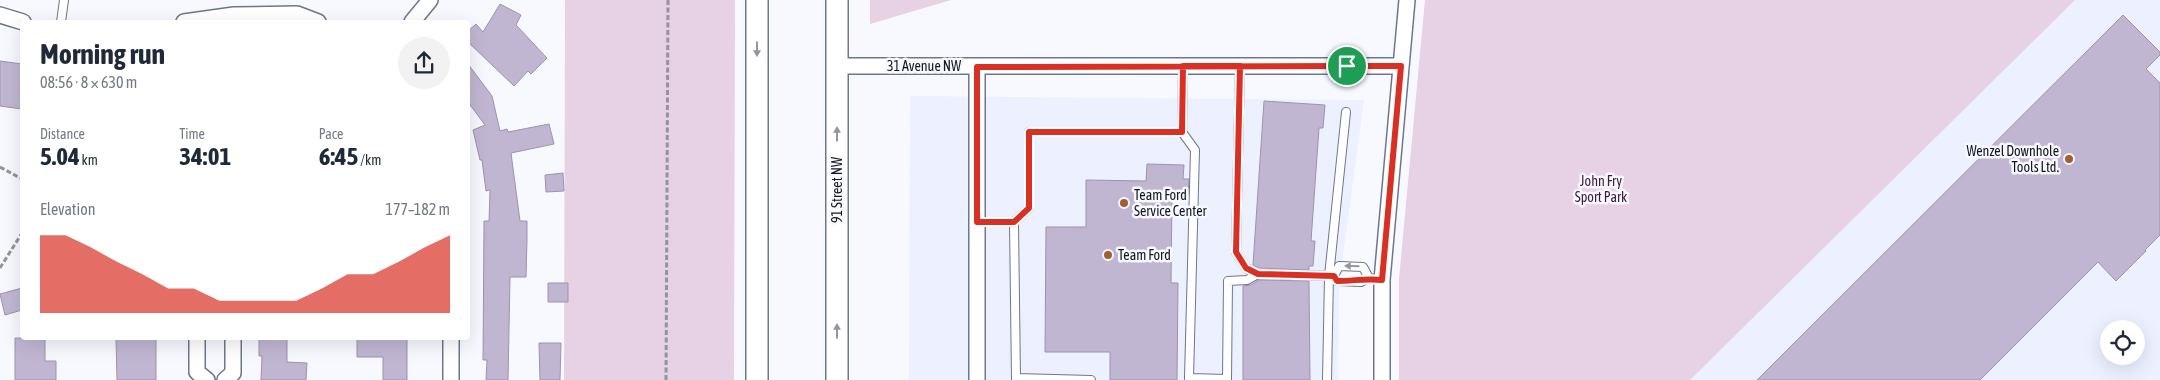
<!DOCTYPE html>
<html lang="en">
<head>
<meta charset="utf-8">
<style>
  body { margin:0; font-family:"Asap Condensed",sans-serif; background:#f2f2f3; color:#1f2937; height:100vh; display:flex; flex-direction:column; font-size:19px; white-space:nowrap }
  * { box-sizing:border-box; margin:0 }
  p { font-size:16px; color:#747a83 }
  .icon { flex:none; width:28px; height:28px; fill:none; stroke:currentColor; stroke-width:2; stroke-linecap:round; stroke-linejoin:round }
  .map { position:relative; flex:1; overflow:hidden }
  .side { position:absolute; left:20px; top:20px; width:450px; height:320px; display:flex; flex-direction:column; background:#fff; border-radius:5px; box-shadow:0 5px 20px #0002 }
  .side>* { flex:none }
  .buttons { position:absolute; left:2100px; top:320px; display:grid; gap:10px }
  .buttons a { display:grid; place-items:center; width:45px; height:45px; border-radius:50%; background:#fff; box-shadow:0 5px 20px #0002; font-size:25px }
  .pin { position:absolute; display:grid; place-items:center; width:42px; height:42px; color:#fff; margin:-21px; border:2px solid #fff; border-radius:50%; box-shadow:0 1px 5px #0007 }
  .round { display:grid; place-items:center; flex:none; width:52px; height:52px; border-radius:26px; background:#f2f2f3 }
  .head { display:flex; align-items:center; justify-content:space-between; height:85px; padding:0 20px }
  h1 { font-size:28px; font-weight:700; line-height:38px }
  .metrics { display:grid; grid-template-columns:repeat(3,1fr); gap:8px; height:85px; padding:5px 20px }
  .metrics div { display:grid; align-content:center }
  .metrics b { font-size:25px; font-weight:700 }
  .metrics small { font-size:14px; font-weight:400 }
  .metrics p { font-size:14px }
  .chart { height:140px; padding:10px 20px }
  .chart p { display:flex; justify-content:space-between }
  .chart svg { width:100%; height:90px; margin-top:5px; fill:#d93025; opacity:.7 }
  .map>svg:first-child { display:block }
  .built { fill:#ecf0ff; fill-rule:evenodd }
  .green { fill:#e7d1e5 }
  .building { fill:#c0b6d2; stroke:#9c93ad }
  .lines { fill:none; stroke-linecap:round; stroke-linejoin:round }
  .service-casing { stroke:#6e768f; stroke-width:10 }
  .minor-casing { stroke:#6e768f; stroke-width:18 }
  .secondary-casing { stroke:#6e768f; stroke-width:24 }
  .path { stroke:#92959c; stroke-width:3; stroke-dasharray:5 2.5; stroke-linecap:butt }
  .service { stroke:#fff; stroke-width:8 }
  .minor { stroke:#fff; stroke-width:15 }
  .secondary { stroke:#fff; stroke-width:21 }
  .oneway { fill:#95969b }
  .route-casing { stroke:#fff; stroke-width:10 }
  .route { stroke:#d93025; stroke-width:6 }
  .poi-dot { fill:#a25f2f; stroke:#f7f9ff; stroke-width:2 }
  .labels { text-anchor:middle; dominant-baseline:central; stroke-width:5; stroke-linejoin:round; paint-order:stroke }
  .street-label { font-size:14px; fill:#131620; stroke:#f7f9ff }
  .poi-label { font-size:14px; fill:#131620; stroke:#f7f9ff; text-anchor:start }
  .park-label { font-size:14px; fill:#3e1c3c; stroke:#f7f9ff }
</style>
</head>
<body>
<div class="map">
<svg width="2160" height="380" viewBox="0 0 2160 380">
  <rect width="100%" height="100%" fill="#f7f9ff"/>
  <path class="built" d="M2075 0H2160V380H1690ZM2109 329H2136V356H2109Z
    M910 96 1364 100 1339 285 1338 380H909Z"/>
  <path class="green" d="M565 0H735L734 380H564Z
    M870 0H951L870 24Z
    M1425 0H2075L1690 380H1399V279Z"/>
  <path class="building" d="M500 4 521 15 516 25 547 58 531 74 528 71 514 86 468 42V31L476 24 483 32Z
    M2123 15 2160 52V55L2146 69 2160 83V235L2145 250 2146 251 2116 281 2098 262 1980 380H1757Z
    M0 61 22 64V109L0 106Z
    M468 64 492 96 500 131 507 129 508 132 549 124 554 144 511 153 520 221H527V240L526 277H510L508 380H486L487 360H483L484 221H489L490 190 486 191 482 160H480L473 130 485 125 468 102Z
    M1264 101 1325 105 1323 128H1319L1311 241H1315L1313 266H1309V270L1259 268 1253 265Z
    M1147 164 1184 165 1183 179H1189L1188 195H1172L1171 283H1178L1177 380H1110V352H1045L1046 227H1086V180L1146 181Z
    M563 173 564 191 546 192 545 175Z
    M1259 280 1309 281 1310 380H1243V286L1251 285Z
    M548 283H568V302H548Z
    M22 288V310L5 315 0 294Z
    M15 338H45V361H56V380H15Z
    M116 338H156V380H117Z
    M259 338H287V362L307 363 306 380H261L262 356H259Z
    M357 338H407V380H383V357H357Z
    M539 343H561L560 380H540Z"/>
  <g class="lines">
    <defs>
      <path id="service" d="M61 22 64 0
        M1240 66 1236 252 1246 268 1258 274 1334 276
        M1182 132 1195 150 1189 378 1227 379
        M977 222H1014L1029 208V132H1182L1183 66
        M1014 222 1016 380
        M1334 276 1337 281 1361 282 1369 278 1382 280
        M1334 276 1339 266 1363 267 1369 278
        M1016 378 1091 380
        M1227 380 1228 281 1247 280 1258 274
        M1327 380 1329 276 1346 112"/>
      <path id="minor" d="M0 15 23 22
        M184 22 234 15 297 14 318 22
        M412 22 430 0
        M837 66H1401
        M977 67V380
        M197 338V372L207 380
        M451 338V380
        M225 380 233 373V338
        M1382 380V280L1407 0"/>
      <path id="secondary" d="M757 0V380
        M837 0V380"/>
    </defs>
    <use href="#service" class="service-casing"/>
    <use href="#minor" class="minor-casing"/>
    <use href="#secondary" class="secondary-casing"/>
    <path class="path" d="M0 167 22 179
      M0 268 22 233
      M666 380 668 0"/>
    <use href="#service" class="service"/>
    <use href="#minor" class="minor"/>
    <use href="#secondary" class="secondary"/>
  </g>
  <defs><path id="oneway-solid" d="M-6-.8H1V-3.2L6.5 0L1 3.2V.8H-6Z" transform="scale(1.25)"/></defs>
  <g class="oneway">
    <use href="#oneway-solid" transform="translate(757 49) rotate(90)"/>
    <use href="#oneway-solid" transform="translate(837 134) rotate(-90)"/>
    <use href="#oneway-solid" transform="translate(1352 266) rotate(-178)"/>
    <use href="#oneway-solid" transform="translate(837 331) rotate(-90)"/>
  </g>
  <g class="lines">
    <defs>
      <path id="route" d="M1347 66 977 67V222H1014L1029 208V132H1182L1183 66H1240L1236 252 1246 268 1258 274 1334 276 1337 281C1353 281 1367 278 1382 280L1401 66H1347"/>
    </defs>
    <use href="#route" class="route-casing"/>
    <use href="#route" class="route"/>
  </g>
  <g class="poi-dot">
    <circle cx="2069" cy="159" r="5"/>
    <circle cx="1124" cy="203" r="5"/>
    <circle cx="1108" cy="255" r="5"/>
  </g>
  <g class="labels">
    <g class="street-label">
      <text x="924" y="66">31 Avenue NW</text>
      <text transform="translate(837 190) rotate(-90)">91 Street NW</text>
    </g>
    <g class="poi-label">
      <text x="2059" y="151" text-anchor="end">Wenzel Downhole<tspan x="2059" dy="16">Tools Ltd.</tspan></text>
      <text x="1134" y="195">Team Ford<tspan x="1134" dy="16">Service Center</tspan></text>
      <text x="1118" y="255">Team Ford</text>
    </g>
    <g class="park-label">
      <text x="1601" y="181">John Fry<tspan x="1601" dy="16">Sport Park</tspan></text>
    </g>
  </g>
</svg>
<div class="buttons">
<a><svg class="icon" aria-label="locate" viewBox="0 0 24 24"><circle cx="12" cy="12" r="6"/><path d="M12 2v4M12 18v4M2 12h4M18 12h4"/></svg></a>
</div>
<div class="pin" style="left:1347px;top:66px;background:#1e9e55"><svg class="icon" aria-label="arrive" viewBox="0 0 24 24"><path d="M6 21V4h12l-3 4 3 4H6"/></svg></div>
<section class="side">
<div class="head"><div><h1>Morning run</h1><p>08:56 · 8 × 630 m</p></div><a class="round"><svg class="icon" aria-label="share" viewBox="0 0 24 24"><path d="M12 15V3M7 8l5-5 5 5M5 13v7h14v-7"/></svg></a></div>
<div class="metrics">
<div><p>Distance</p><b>5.04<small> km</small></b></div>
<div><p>Time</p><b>34:01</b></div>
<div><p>Pace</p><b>6:45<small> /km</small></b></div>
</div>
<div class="chart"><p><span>Elevation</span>177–182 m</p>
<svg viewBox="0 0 160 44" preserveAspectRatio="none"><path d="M0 44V6L10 6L20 12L30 19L40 25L50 32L60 32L70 38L80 38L90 38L100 38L110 32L120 25L130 25L140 19L150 12L160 6V44z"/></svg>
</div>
</section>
</div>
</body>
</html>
